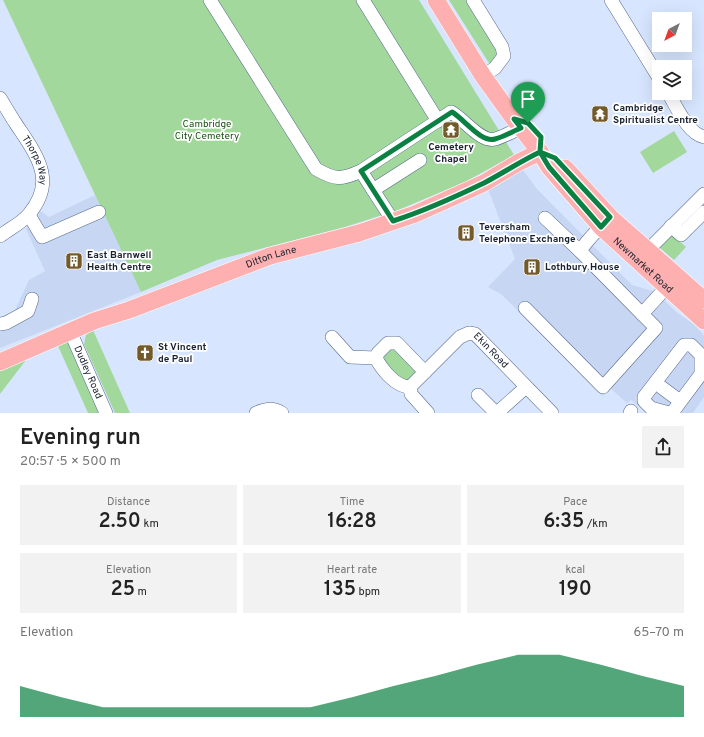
<!DOCTYPE html>
<html lang="en">
<head>
<meta charset="utf-8">
<style>
  body { margin:0; font-family:Overpass,sans-serif; background:#f2f2f2; color:#222; height:100vh; display:flex; flex-direction:column; font-size:15px; white-space:nowrap }
  * { box-sizing:border-box; margin:0 }
  p { font-size:13px; color:#767676 }
  .icon { flex:none; width:22px; height:22px; fill:none; stroke:currentColor; stroke-width:2; stroke-linecap:round; stroke-linejoin:round }
  .map { position:relative; height:413px; overflow:hidden }
  .panel { display:flex; flex-direction:column; background:#fff; flex:1 }
  .panel>* { flex:none }
  .needle { width:26px; rotate:221deg }
  .tools { position:absolute; left:652px; top:12px; display:grid; gap:8px }
  .tools a { display:grid; place-items:center; width:40px; height:40px; border-radius:0px; background:#fff; box-shadow:0 4px 16px #0002; font-size:20px }
  .pin { position:absolute; display:grid; place-items:center; width:34px; height:34px; color:#fff; margin:-41px -17px; border-radius:50% 50% 50% 0; rotate:-45deg; box-shadow:0 0 4px #0007 }
  .pin .icon { rotate:45deg }
  .round { display:grid; place-items:center; flex:none; width:42px; height:42px; border-radius:0px; background:#f2f2f2 }
  .summary { display:flex; align-items:center; justify-content:space-between; height:68px; padding:0 20px }
  h1 { font-size:22px; font-weight:600; line-height:30px }
  .figures { display:grid; grid-template-columns:repeat(3,1fr); gap:6px; height:68px; padding:4px 20px }
  .figures div { display:grid; align-content:center; border-radius:0px; background:#f2f2f2; text-align:center }
  .figures b { font-size:20px; font-weight:600 }
  .figures small { font-size:11px; font-weight:400 }
  .figures p { font-size:11px }
  .chart { height:112px; padding:8px 20px }
  .chart p { display:flex; justify-content:space-between }
  .chart svg { width:100%; height:72px; margin-top:4px; fill:#0b8043; opacity:.7 }
  .map>svg:first-child { display:block }
  .built { fill:#c7d6f3 }
  .green { fill:#a2d89b }
  .lines { fill:none; stroke-linecap:round; stroke-linejoin:round }
  .minor-casing { stroke:#55698d; stroke-width:14 }
  .major-casing { stroke:#fff; stroke-width:18 }
  .minor { stroke:#fff; stroke-width:13 }
  .major { stroke:#feb0b0; stroke-width:17 }
  .route-casing { stroke:#fff; stroke-width:8 }
  .route { stroke:#0b8043; stroke-width:5 }
  .labels { text-anchor:middle; dominant-baseline:central; stroke-width:3.5; stroke-linejoin:round; paint-order:stroke }
  .poi-label { font-size:10px; font-weight:bold; fill:#192130; stroke:#fff; text-anchor:start }
  .park-label { font-size:10px; fill:#185312; stroke:#fff }
  .street-label { font-size:10px; fill:#192130; stroke:#fff }
</style>
</head>
<body>
<div class="map">
<svg width="704" height="413" viewBox="0 0 704 413">
  <rect width="100%" height="100%" fill="#d7e6fe"/>
  <path class="built" d="M520 166 537 189 632 285 656 292 675 311 696 326 704 336V397L693 413H648L631 400 627 403 610 388 603 396 501 294 488 287 515 259 486 184Z
    M95 195 141 292 0 348V317L14 312 29 280 45 271 26 229 39 210 49 217Z"/>
  <path class="green" d="M3 0H419L514 155 465 182 398 210 345 227 217 260 141 292Z
    M449 0H470L501 56 493 63H489Z
    M674 131 687 152 653 173 640 152Z
    M669 232 686 247 674 260 659 247Z
    M93 330 130 413H115L84 344 86 335Z
    M68 342 103 413H88L58 346Z
    M390 345 417 373 407 383 403 382 382 360 381 354Z
    M26 360 0 394V371Z"/>
  <g class="lines">
    <defs>
      <g id="minor">
        <path d="M210 0 316 169C335 180 341 180 361 171L451 112C464 119 481 143 495 139 503 137 513 131 521 128"/>
        <path d="M363 0 438 121"/>
        <path d="M473 0 502 47 504 56 495 68 483 76"/>
        <path d="M611 0 659 78"/>
        <path d="M668 93C677 107 687 133 704 137"/>
        <path id="s1" d="M0 98C5 106 10 115 16 124 35 153 58 180 29 214 22 223 9 229 0 236"/>
        <path d="M361 171 373 190 420 160"/>
        <path d="M373 190 393 221"/>
        <path d="M29 215 42 237 99 212"/>
        <path d="M545 218 580 251"/>
        <path d="M606 221C597 231 587 240 580 251L642 314 673 280"/>
        <path d="M671 226 681 235 704 212"/>
        <path d="M648 250 704 194"/>
        <path d="M525 308 603 387 656 328 642 314"/>
        <path d="M0 324 6 323 28 311 32 299"/>
        <path id="s2" d="M70 331 106 413"/>
        <path d="M332 337 350 357 376 358"/>
        <path d="M410 387C396 387 382 370 376 358L378 353 388 343H397L425 372"/>
        <path d="M661 387 680 401"/>
        <path d="M478 395 496 413"/>
        <path d="M256 413C265 409 273 407 282 413"/>
        <path id="s3" d="M428 413 411 394 410 387 460 337 469 333 475 334 552 413"/>
        <path d="M497 413 526 387"/>
        <path d="M630 413 631 411"/>
        <path d="M669 413 651 408 644 401V397L684 345H691L701 355V374L672 413"/>
      </g>
      <g id="major">
        <path id="s4" d="M436 0 483 76 514 119 540 152 549 167 601 227 704 321"/>
        <path d="M565 168 610 217 704 300"/>
        <path id="s5" d="M0 362 94 321 129 310 270 256 359 233 415 214 484 183 519 162 540 152"/>
      </g>
    </defs>
    <use href="#minor" class="minor-casing"/>
    <use href="#major" class="major-casing"/>
    <use href="#minor" class="minor"/>
    <use href="#major" class="major"/>
  </g>
  <g class="lines">
    <defs>
      <path id="route" d="M528 123 514 119 521 128C513 131 504 137 495 139 481 143 464 119 452 112L361 171 393 221C424 211 455 197 484 183 503 173 521 161 540 152L549 167 601 227 610 217 555 158 540 152 541 137 528 123"/>
    </defs>
    <use href="#route" class="route-casing"/>
    <use href="#route" class="route"/>
  </g>
  <defs>
    <symbol id="temple-square" viewBox="-11 -11 22 22"><rect x="-9" y="-9" width="18" height="18" rx="4" fill="#725a2b" stroke="#fff"/><path d="M0-6L5-2H3V0L6.5 2.5H4V6H1.5V3h-3V6H-4V2.5H-6.5L-3 0V-2H-5Z" fill="#fff"/></symbol>
    <symbol id="building-square" viewBox="-11 -11 22 22"><rect x="-9" y="-9" width="18" height="18" rx="4" fill="#725a2b" stroke="#fff"/><path d="M-4-6H4V6H1V3H-1V6H-4ZM-2.5-4.3h1.7v1.8h-1.7ZM.8-4.3h1.7v1.8H.8ZM-2.5-1h1.7V.8h-1.7ZM.8-1h1.7V.8H.8Z" fill="#fff"/></symbol>
    <symbol id="church-square" viewBox="-11 -11 22 22"><rect x="-9" y="-9" width="18" height="18" rx="4" fill="#725a2b" stroke="#fff"/><path d="M-1.2-6h2.4v3.5h3.3v2.4h-3.3V6h-2.4V-.1h-3.3v-2.4h3.3Z" fill="#fff"/></symbol>
  </defs>
  <g fill-rule="evenodd">
    <use href="#temple-square" x="590" y="104" width="20" height="20"/>
    <use href="#temple-square" x="441" y="120" width="20" height="20"/>
    <use href="#building-square" x="456" y="223" width="20" height="20"/>
    <use href="#building-square" x="64" y="251" width="20" height="20"/>
    <use href="#building-square" x="522" y="257" width="20" height="20"/>
    <use href="#church-square" x="135" y="343" width="20" height="20"/>
  </g>
  <g class="labels">
    <g class="poi-label">
      <text x="613" y="108">Cambridge<tspan x="613" dy="12">Spiritualist Centre</tspan></text>
      <text x="451" y="147" text-anchor="middle">Cemetery<tspan x="451" dy="12">Chapel</tspan></text>
      <text x="479" y="227">Teversham<tspan x="479" dy="12">Telephone Exchange</tspan></text>
      <text x="87" y="255">East Barnwell<tspan x="87" dy="12">Health Centre</tspan></text>
      <text x="545" y="267">Lothbury House</text>
      <text x="158" y="347">St Vincent<tspan x="158" dy="12">de Paul</tspan></text>
    </g>
    <g class="park-label">
      <text x="207" y="124">Cambridge<tspan x="207" dy="12">City Cemetery</tspan></text>
    </g>
    <g class="street-label">
      <text stroke="none"><textPath href="#s1" startOffset="72">Thorpe Way</textPath></text>
      <text stroke="none"><textPath href="#s5" startOffset="291">Ditton Lane</textPath></text>
      <text stroke="none"><textPath href="#s4" startOffset="338">Newmarket Road</textPath></text>
      <text stroke="none"><textPath href="#s3" startOffset="142">Ekin Road</textPath></text>
      <text stroke="none"><textPath href="#s2" startOffset="45">Dudley Road</textPath></text>
    </g>
  </g>
</svg>
<div class="tools">
<a><svg class="needle" viewBox="-14 -14 28 28"><path d="M0-13l5 13h-10z" fill="#e53935"/><path d="M0 13l5-13h-10z" fill="#767676"/></svg></a>
<a><svg class="icon" aria-label="layers" viewBox="0 0 24 24"><path d="M12 4l9 5-9 5-9-5zM3 14l9 5 9-5"/></svg></a>
</div>
<div class="pin" style="left:528px;top:123px;background:#1e9e55"><svg class="icon" aria-label="arrive" viewBox="0 0 24 24"><path d="M6 21V4h12l-3 4 3 4H6"/></svg></div>
</div>
<section class="panel">
<div class="summary"><div><h1>Evening run</h1><p>20:57 · 5 × 500 m</p></div><a class="round"><svg class="icon" aria-label="share" viewBox="0 0 24 24"><path d="M12 15V3M7 8l5-5 5 5M5 13v7h14v-7"/></svg></a></div>
<div class="figures">
<div><p>Distance</p><b>2.50<small> km</small></b></div>
<div><p>Time</p><b>16:28</b></div>
<div><p>Pace</p><b>6:35<small> /km</small></b></div>
</div>
<div class="figures">
<div><p>Elevation</p><b>25<small> m</small></b></div>
<div><p>Heart rate</p><b>135<small> bpm</small></b></div>
<div><p>kcal</p><b>190</b></div>
</div>
<div class="chart"><p><span>Elevation</span>65–70 m</p>
<svg viewBox="0 0 160 44" preserveAspectRatio="none"><path d="M0 44V25L10 32L20 38L30 38L40 38L50 38L60 38L70 38L80 32L90 25L100 19L110 12L120 6L130 6L140 12L150 19L160 25V44z"/></svg>
</div>
</section>
</body>
</html>
